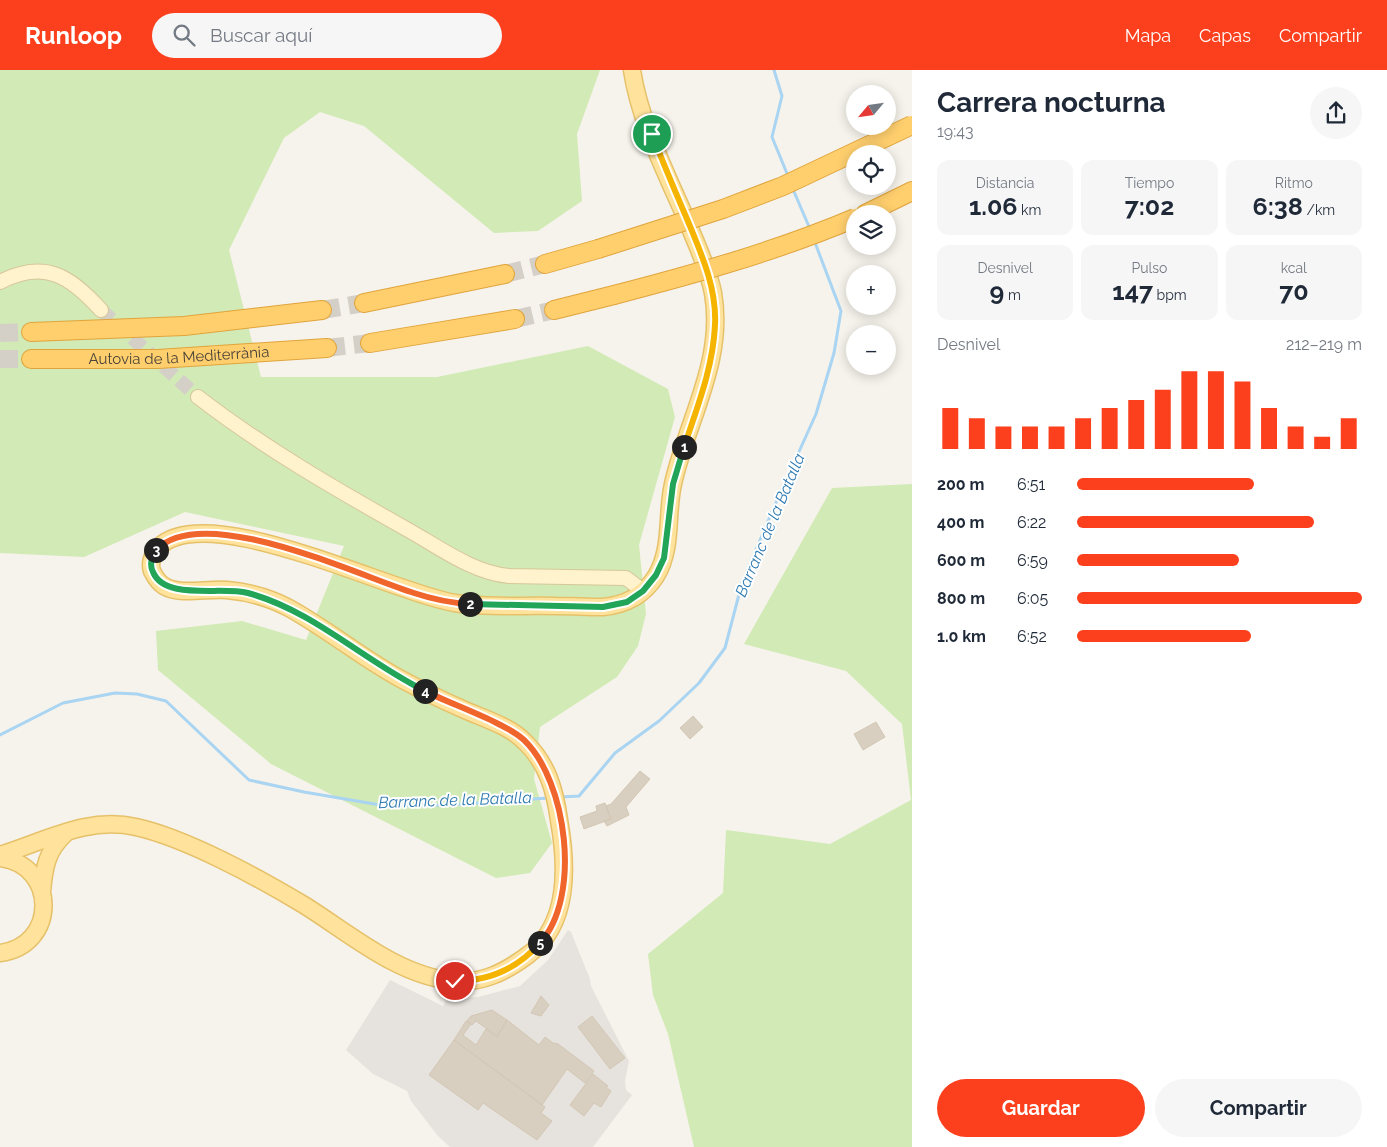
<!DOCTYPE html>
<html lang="es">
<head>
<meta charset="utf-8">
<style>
  body { margin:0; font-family:Raleway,sans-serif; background:#f6f6f7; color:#1f2937; height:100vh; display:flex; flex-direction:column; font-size:19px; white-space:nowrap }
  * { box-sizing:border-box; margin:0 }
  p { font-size:16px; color:#747a83 }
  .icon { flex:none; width:28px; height:28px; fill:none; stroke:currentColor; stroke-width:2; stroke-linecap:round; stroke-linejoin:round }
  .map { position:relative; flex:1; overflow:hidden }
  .drawer { display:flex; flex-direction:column; background:#fff; width:475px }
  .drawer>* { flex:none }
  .needle { width:32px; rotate:241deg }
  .controls { position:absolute; left:846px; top:15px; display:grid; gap:10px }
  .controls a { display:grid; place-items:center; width:50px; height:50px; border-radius:50%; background:#fff; box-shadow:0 2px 12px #0003; font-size:25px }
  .pin { position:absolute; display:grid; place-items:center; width:42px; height:42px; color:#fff; margin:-21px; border:2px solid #fff; border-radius:50%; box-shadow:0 1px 5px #0007 }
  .km { position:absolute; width:25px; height:25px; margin:-12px; border-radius:50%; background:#222; color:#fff; font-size:14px; line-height:25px; text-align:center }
  .round { display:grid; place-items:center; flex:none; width:52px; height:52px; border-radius:26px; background:#f6f6f7 }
  .summary { display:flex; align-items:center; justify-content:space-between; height:85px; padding:0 25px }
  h1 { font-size:28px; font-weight:700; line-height:38px }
  .figures { display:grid; grid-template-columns:repeat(3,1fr); gap:8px; height:85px; padding:5px 25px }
  .figures div { display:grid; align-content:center; border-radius:12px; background:#f6f6f7; text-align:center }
  .figures b { font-size:25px; font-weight:700 }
  .figures small { font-size:14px; font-weight:400 }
  .figures p { font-size:14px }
  .chart { height:140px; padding:10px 25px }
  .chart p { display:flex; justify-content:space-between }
  .chart svg { width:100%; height:90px; margin-top:5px; stroke:#fc3f1d; stroke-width:6 }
  .cta { display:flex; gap:10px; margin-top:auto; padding:10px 25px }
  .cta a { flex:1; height:58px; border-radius:30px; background:#fc3f1d; color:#fff; font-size:20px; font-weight:700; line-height:58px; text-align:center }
  .cta a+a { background:#f6f6f7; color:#1f2937 }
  ul { padding:0 25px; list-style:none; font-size:16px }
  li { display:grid; grid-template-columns:80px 60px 1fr; align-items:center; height:38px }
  li i { height:12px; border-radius:6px; background:#fc3f1d }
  header { display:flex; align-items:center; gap:30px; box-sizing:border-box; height:70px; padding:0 25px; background:#fc3f1d; color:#fff }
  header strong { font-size:24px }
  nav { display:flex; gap:28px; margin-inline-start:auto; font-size:18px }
  .search { width:350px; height:45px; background:#f6f6f7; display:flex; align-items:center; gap:12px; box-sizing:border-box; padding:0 18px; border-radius:28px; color:#747a83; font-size:19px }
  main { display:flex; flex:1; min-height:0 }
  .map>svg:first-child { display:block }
  .industrial { fill:#e6e2dd }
  .green { fill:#d2eab5 }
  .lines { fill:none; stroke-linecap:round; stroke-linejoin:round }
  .stream { stroke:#a9d4f2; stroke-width:3 }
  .building { fill:#d8cfc1; stroke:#d3c7b4 }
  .secondary-tunnel { stroke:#d4d0c8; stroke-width:14; stroke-dasharray:14 7; stroke-linecap:butt }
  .highway-tunnel { stroke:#d4d0c8; stroke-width:18; stroke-dasharray:18 9; stroke-linecap:butt }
  .secondary-casing { stroke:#d6c79b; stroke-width:16 }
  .primary-casing { stroke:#e6c16a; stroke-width:19 }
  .highway-casing { stroke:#e0a43c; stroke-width:20 }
  .secondary { stroke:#fff3cd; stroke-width:14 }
  .primary { stroke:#ffe39c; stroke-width:16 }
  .highway { stroke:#ffcf6e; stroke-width:18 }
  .highway-bridge-casing { stroke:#e0a43c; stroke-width:20; stroke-linecap:butt }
  .highway-bridge { stroke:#ffcf6e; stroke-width:18 }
  .split-1-casing { stroke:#fff; stroke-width:10 }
  .split-2-casing { stroke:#fff; stroke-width:10 }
  .split-3-casing { stroke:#fff; stroke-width:10 }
  .split-4-casing { stroke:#fff; stroke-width:10 }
  .split-5-casing { stroke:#fff; stroke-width:10 }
  .split-6-casing { stroke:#fff; stroke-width:10 }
  .split-1 { stroke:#f5b400; stroke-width:6 }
  .split-2 { stroke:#22a559; stroke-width:6 }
  .split-3 { stroke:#f0652b; stroke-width:6 }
  .split-4 { stroke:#22a559; stroke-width:6 }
  .split-5 { stroke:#f0652b; stroke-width:6 }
  .split-6 { stroke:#f5b400; stroke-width:6 }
  .labels { text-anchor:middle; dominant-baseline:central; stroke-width:4; stroke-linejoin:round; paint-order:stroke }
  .street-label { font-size:15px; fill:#4b4439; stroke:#fff }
  .water-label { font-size:16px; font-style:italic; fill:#2e7ab2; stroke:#fff }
</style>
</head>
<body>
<header>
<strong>Runloop</strong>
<div class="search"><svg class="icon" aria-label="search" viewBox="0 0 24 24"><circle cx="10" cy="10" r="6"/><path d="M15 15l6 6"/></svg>Buscar aquí</div>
<nav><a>Mapa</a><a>Capas</a><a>Compartir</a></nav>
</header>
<main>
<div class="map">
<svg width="912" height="1077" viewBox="0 0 912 1077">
  <rect width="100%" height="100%" fill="#f6f3ec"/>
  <path class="industrial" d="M568 860 571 862 590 909 591 916 629 991 625 1011 626 1020 632 1025 593 1077H450L438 1066 411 1031 407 1021 373 1004 346 980 390 910 443 936 447 929 478 927 520 916 548 890Z"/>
  <path class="green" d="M0 0H600L577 64 582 131 538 161 494 163 364 56 320 42 284 68 229 180 261 307H437L588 276 668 319 675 347 639 475 646 544 638 576 617 607 540 657 534 709 552 773 530 803 496 808 271 694 158 600 156 561 242 551 306 570 344 476 185 442 84 487 0 483Z
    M912 414V1077H694L668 964 653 925 648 884 723 823 726 760 830 774 911 730 902 654 846 601 744 574 832 418Z"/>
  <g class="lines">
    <path class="stream" d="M774 0 782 26 772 67 788 106
      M792 117 810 159
      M0 665 63 633 115 623 137 624 166 631 249 710 304 722 386 736 448 735 549 728
      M561 727 579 726 615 683 659 651 699 613 725 578 742 513 774 437 816 344 834 283 841 241 814 170"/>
  </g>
  <path class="building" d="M693 646 703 657 690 669 680 658Z
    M876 652 885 667 863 680 854 664Z
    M640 701 650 709 626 737 629 745 607 756 604 751 611 749 606 736 611 734Z
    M605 733 611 749 584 759 580 747 597 741 596 736Z
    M541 926 549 935 541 946 531 943Z
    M492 940 507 950 497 966 476 951 472 955 467 951 471 946Z
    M592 946 625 988 610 999 578 957Z
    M507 950 539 975 545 967 553 973 558 974 594 1001 585 1013 567 999 542 1035 454 970 466 951 471 954 463 965 476 975 486 959 497 967Z
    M454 970 545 1037 541 1043 552 1051 537 1070 483 1033 478 1040 429 1005Z
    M593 1004 608 1016 606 1017 611 1021 601 1037 594 1033 584 1046 570 1035Z"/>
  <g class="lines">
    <path class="secondary-tunnel" d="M101 240 198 327"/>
    <path class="highway-tunnel" d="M505 204 545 194
      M322 240 364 233
      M515 249 554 240
      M0 263 31 262
      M327 278 370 273
      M0 289H31"/>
    <defs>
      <path id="secondary" d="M0 212C45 189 70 206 101 240
        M198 327C264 378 337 420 410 461 440 478 474 503 509 506L626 508 643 521"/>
      <path id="primary" d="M0 785C46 771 87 746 136 757 186 768 259 808 304 835 349 863 398 906 453 911 482 914 505 902 528 885 570 854 567 795 559 750 555 720 547 693 525 672 511 657 486 649 467 641 444 631 421 620 399 608 361 587 327 559 289 538 270 528 249 522 227 520 208 518 181 526 164 516 159 513 155 507 152 501 149 492 153 484 159 477 207 429 393 523 455 533 489 538 523 535 557 536 572 536 587 537 603 537 625 535 644 525 656 506 673 478 666 444 673 414 687 350 725 291 713 223 709 202 700 182 692 163 671 112 640 55 632 0
        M0 788C58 795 58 876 0 883
        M42 822C44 797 47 780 66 763"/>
      <g id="highway">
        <path d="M865 144 912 121"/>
        <path d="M545 194 598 179"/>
        <path d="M364 233 505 204"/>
        <path d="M554 240 614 225"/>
        <path d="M31 262 184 256 322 240"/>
        <path d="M370 273 515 249"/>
        <path id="s1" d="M31 289H158L327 278"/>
      </g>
    </defs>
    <use href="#secondary" class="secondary-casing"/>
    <use href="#primary" class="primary-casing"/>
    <use href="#highway" class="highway-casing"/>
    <use href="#secondary" class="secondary"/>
    <use href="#primary" class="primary"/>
    <use href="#highway" class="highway"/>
    <defs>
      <path id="highway-bridge" d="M598 179 723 139 783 116 912 55
        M614 225C695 204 777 181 855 148"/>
    </defs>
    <use href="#highway-bridge" class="highway-bridge-casing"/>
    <use href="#highway-bridge" class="highway-bridge"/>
  </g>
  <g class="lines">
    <defs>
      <path id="split-1" d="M652 64C663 93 675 121 687 149 701 183 717 218 715 255 713 298 697 338 684 377"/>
      <path id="split-2" d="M470 534 603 537 627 532 643 521 656 505 664 488 673 414 684 377"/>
      <path id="split-3" d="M156 480C203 431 359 506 414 523 432 529 451 533 470 534"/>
      <path id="split-4" d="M156 480C152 487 149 494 153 502 165 531 221 516 248 523 314 541 364 591 425 621"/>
      <path id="split-5" d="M425 621C450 634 506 653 524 670 567 711 582 827 540 873"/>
      <path id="split-6" d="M455 911C489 911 517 899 540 873"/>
    </defs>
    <use href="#split-1" class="split-1-casing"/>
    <use href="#split-2" class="split-2-casing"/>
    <use href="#split-3" class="split-3-casing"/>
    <use href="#split-4" class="split-4-casing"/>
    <use href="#split-5" class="split-5-casing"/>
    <use href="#split-6" class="split-6-casing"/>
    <use href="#split-1" class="split-1"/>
    <use href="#split-2" class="split-2"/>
    <use href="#split-3" class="split-3"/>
    <use href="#split-4" class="split-4"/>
    <use href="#split-5" class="split-5"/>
    <use href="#split-6" class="split-6"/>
  </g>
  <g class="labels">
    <g class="street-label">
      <text stroke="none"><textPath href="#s1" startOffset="148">Autovia de la Mediterrània</textPath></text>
    </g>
    <g class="water-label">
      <text transform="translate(770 455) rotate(-67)">Barranc de la Batalla</text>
      <text transform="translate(455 730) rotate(-2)">Barranc de la Batalla</text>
    </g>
  </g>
</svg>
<div class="controls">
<a><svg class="needle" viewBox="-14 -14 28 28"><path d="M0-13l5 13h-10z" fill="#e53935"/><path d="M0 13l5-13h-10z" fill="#747a83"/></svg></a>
<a><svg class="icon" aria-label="locate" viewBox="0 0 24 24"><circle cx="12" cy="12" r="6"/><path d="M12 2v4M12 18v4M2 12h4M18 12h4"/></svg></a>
<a><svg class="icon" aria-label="layers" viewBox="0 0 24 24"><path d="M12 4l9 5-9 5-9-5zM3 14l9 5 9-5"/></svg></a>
<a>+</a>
<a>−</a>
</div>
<div class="pin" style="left:652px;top:64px;background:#1e9e55"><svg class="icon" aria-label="arrive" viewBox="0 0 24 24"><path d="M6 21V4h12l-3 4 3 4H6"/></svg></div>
<div class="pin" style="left:455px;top:911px;background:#d93025"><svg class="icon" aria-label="check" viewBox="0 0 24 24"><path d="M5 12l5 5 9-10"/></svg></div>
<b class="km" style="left:684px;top:377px">1</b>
<b class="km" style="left:470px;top:534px">2</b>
<b class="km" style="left:156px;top:480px">3</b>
<b class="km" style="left:425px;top:621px">4</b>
<b class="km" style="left:540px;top:873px">5</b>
</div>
<section class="drawer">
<div class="summary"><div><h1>Carrera nocturna</h1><p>19:43</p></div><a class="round"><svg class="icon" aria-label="share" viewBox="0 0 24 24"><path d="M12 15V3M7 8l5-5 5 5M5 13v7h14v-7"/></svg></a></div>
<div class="figures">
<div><p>Distancia</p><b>1.06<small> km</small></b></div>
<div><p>Tiempo</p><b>7:02</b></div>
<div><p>Ritmo</p><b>6:38<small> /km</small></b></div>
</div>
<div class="figures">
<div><p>Desnivel</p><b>9<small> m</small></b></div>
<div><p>Pulso</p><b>147<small> bpm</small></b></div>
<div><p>kcal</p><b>70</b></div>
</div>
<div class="chart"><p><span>Desnivel</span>212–219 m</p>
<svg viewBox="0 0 160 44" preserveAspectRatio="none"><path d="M5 44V24M15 44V29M25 44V33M35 44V33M45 44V33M55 44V29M65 44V24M75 44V20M85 44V15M95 44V6M105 44V6M115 44V11M125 44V24M135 44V33M145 44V38M155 44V29"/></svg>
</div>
<ul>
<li><b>200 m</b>6:51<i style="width:62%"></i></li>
<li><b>400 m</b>6:22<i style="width:83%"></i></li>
<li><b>600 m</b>6:59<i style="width:57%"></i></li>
<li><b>800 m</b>6:05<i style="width:100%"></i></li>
<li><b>1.0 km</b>6:52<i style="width:61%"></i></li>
</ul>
<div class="cta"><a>Guardar</a><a>Compartir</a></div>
</section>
</main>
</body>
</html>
